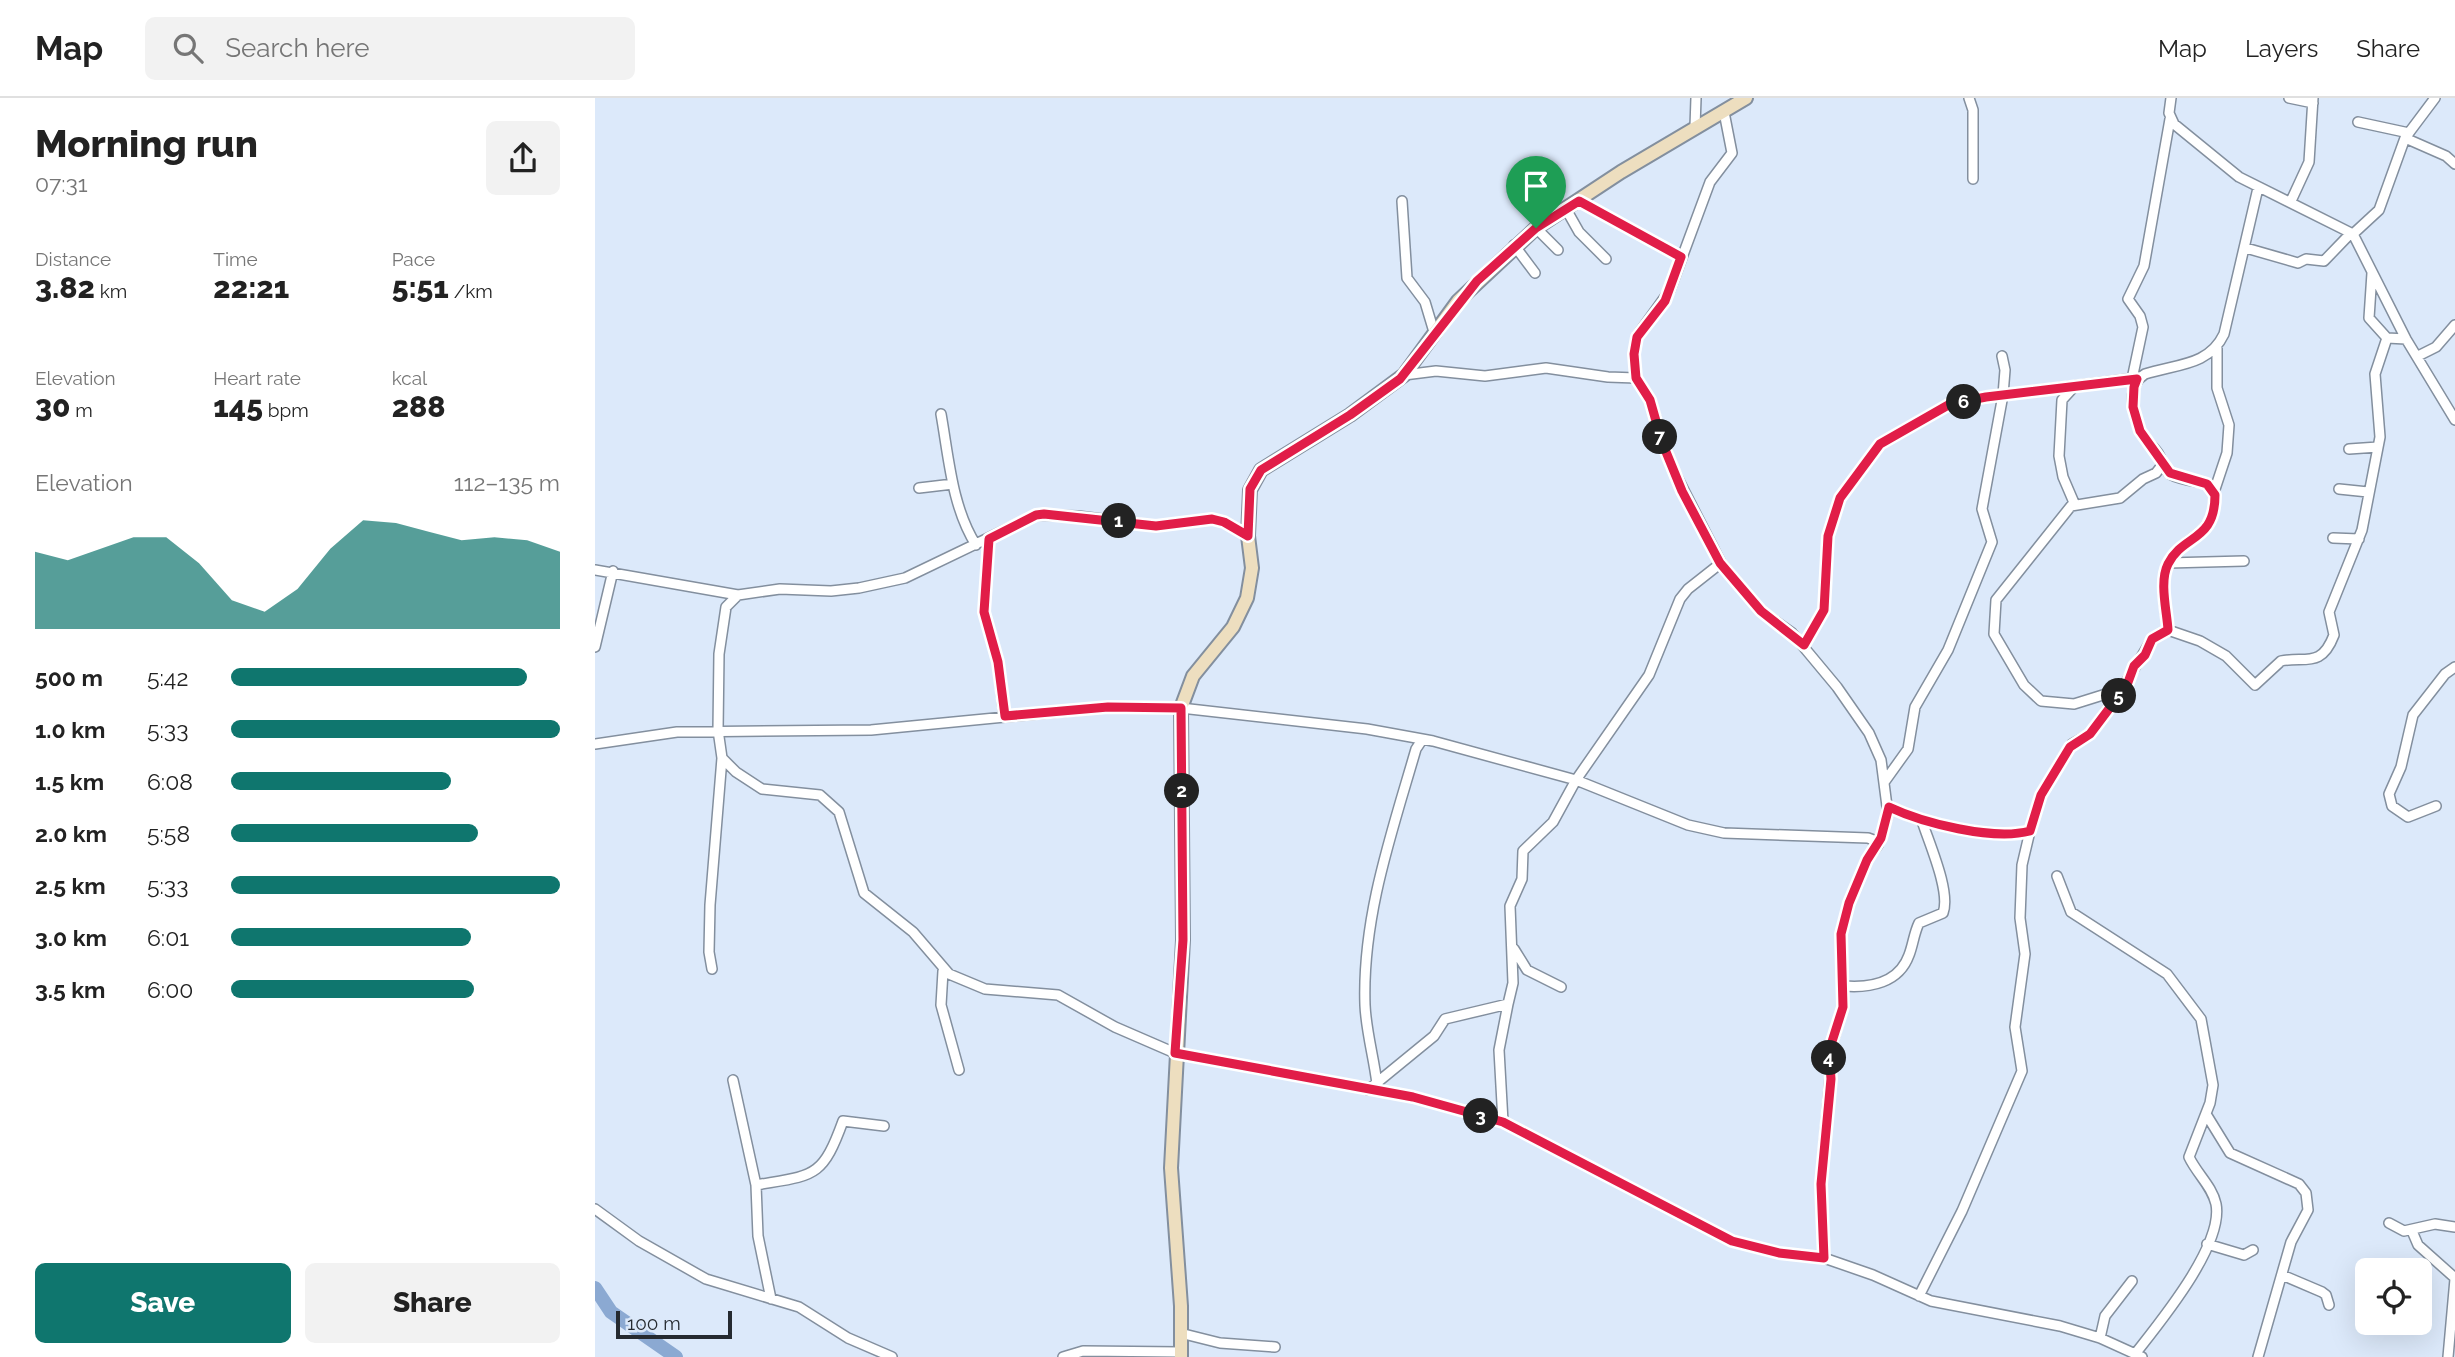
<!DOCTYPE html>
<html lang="en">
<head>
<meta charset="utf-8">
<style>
  body { margin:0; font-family:Raleway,sans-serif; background:#f2f2f2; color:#222; height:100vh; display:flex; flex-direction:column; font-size:26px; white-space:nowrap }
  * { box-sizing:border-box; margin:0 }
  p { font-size:23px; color:#767676 }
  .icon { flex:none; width:38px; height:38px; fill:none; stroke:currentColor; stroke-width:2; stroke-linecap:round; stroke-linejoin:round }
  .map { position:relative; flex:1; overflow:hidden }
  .drawer { display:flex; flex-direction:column; background:#fff; width:595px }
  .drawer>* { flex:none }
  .buttons { position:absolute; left:1760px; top:1160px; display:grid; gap:14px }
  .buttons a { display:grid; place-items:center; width:77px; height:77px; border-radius:10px; background:#fff; box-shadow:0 7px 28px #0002; font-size:35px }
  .scale { position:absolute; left:21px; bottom:18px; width:116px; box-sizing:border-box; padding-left:7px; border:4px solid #252a30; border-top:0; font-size:19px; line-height:24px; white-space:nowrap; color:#252a30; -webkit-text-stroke:5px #dce9fa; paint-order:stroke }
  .pin { position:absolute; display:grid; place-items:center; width:60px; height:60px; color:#fff; margin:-72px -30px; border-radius:50% 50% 50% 0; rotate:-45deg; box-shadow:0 0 7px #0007 }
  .pin .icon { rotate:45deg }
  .km { position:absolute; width:35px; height:35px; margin:-18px; border-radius:50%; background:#222; color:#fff; font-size:19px; line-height:35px; text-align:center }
  .round { display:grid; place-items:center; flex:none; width:74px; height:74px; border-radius:10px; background:#f2f2f2 }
  .summary { display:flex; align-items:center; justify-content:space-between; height:119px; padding:0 35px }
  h1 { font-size:38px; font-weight:800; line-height:52px }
  .figures { display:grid; grid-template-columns:repeat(3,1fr); gap:10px; height:119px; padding:7px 35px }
  .figures div { display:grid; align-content:center }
  .figures b { font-size:30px; font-weight:800 }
  .figures small { font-size:19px; font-weight:400 }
  .figures p { font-size:19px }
  .chart { height:196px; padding:14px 35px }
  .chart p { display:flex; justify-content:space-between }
  .chart svg { width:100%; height:126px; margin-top:7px; fill:#0f766e; opacity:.7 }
  .primary-button { display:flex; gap:14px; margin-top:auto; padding:14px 35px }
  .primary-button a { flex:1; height:80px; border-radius:10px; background:#0f766e; color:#fff; font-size:28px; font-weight:800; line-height:80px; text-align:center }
  .primary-button a+a { background:#f2f2f2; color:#222 }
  ul { padding:0 35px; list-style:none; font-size:23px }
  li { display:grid; grid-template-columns:112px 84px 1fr; align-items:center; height:52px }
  li i { height:18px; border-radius:9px; background:#0f766e }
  header { display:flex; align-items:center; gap:42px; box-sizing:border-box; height:98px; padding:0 35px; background:#fff; border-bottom:2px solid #e0e0e0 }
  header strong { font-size:33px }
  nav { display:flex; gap:38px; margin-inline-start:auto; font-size:24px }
  .search { width:490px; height:63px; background:#f2f2f2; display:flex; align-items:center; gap:18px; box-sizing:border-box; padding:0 24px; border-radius:10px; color:#767676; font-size:26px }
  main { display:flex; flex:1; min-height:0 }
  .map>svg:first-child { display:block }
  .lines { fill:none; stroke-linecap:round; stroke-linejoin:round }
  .river { stroke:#8ba9d2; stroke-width:14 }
  .minor-casing { stroke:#838f9e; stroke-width:12 }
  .secondary-casing { stroke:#838f9e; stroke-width:16 }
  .minor { stroke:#fff; stroke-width:9 }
  .secondary { stroke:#eddebf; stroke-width:12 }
  .route-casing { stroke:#fff; stroke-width:14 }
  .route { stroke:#e11d48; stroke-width:9 }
</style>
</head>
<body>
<header>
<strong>Map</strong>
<div class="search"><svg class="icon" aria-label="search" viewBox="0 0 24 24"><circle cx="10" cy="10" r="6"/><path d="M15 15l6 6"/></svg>Search here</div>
<nav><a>Map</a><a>Layers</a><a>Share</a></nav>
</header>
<main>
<section class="drawer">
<div class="summary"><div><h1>Morning run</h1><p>07:31</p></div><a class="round"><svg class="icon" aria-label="share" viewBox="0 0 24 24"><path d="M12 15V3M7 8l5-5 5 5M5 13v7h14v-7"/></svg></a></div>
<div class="figures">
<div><p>Distance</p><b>3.82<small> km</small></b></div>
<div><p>Time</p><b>22:21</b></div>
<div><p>Pace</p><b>5:51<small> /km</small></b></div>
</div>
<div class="figures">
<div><p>Elevation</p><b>30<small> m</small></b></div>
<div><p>Heart rate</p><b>145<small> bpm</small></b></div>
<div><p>kcal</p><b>288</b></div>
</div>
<div class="chart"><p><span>Elevation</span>112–135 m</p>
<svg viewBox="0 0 160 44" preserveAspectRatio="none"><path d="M0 44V17L10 20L20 16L30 12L40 12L50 21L60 34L70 38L80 30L90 16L100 6L110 7L120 10L130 13L140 12L150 13L160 17V44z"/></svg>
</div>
<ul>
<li><b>500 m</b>5:42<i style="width:90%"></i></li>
<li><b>1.0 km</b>5:33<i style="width:100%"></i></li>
<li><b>1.5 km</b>6:08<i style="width:67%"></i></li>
<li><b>2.0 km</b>5:58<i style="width:75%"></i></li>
<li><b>2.5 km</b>5:33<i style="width:100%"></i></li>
<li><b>3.0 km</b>6:01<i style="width:73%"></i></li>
<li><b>3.5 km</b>6:00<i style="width:74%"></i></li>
</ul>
<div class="primary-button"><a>Save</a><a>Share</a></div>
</section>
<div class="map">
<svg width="1860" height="1259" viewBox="0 0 1860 1259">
  <rect width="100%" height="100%" fill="#dce9fa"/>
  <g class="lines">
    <path class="river" d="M0 1190 16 1214 81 1259"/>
    <defs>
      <path id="minor" d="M1374 0 1378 12V81
        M1576 0 1574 15 1579 26 1644 79 1758 136 1811 241 1860 322
        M1694 0 1718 5
        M1129 14 1137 55 1115 84 1075 192 1042 238 1039 255 1041 280 1055 302 1076 367 1126 465 1166 513 1197 535 1242 589 1274 635 1286 662 1293 716 1283 747 1272 762 1254 805 1246 836 1248 909 1235 953V981L1226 1086 1229 1160
        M1763 24 1814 35
        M1100 29 1101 0
        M1810 40 1851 58 1860 66
        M807 103 812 180 830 204 839 234
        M984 103 1086 159
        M1696 103 1714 64 1718 0
        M971 111 984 134 1011 161
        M941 130 963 152
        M1758 136 1784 112 1810 40 1840 0
        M919 147 940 175
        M1651 150 1703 165 1711 161 1729 163 1756 135
        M1777 175 1774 220 1792 240
        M1823 258 1841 249 1860 227
        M809 277 841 273 890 278 951 270 1013 279 1041 280
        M1537 281 1548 229 1545 218 1533 201 1549 168 1575 21
        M1478 290 1467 302 1464 358 1468 379 1480 407
        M346 316C354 361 357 409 381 447
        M1754 351 1783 349
        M1568 366 1561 375 1548 381 1525 400 1476 408 1401 502 1399 536 1429 587 1446 603 1479 606 1527 591 1557 541 1573 532 1605 543 1631 558 1660 587 1686 563C1710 558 1726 571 1739 537L1734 514 1767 432 1785 339 1780 276 1792 240 1811 241
        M324 390 358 386
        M1744 391 1773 394
        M1619 394 1632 355 1634 327 1622 290V250
        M1738 440 1764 441
        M394 441 389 514 403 564 409 618
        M1573 465 1649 463
        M0 472 143 497 185 491 236 493 264 490 310 480 441 417 483 418 561 428 617 421 629 424 653 438
        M143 497 131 509 124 556 123 632 127 660 141 674 167 691 225 697 244 714 269 795 318 834 354 876 390 891 463 897 520 929 580 955 818 999 908 1024 1137 1143 1184 1155 1229 1160 1278 1177 1336 1203 1465 1228 1505 1240 1547 1259
        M1573 532C1571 513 1564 484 1573 466 1588 436 1620 441 1620 397L1613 386C1601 383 1585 382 1575 376 1569 371 1568 364 1564 357 1560 349 1551 344 1547 336 1538 318 1530 288 1550 276 1581 266 1614 268 1629 236L1663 90
        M1209 547 1229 512 1233 438 1245 400 1285 346 1355 306 1391 299 1542 280
        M0 549 18 473
        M0 646 82 634 276 632 513 609 586 610 772 631 838 643 981 682 1093 727 1129 735 1273 740 1284 744
        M1290 683 1313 651 1320 609 1353 552 1397 444 1387 411 1408 297 1410 272 1407 258
        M1841 708 1813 719 1797 708 1794 696 1806 669 1818 617 1850 576 1860 569
        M1294 709C1327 725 1399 743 1435 733L1446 697 1467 661 1477 646 1495 636 1527 591
        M1462 778 1476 814 1572 876 1606 921 1618 987 1615 1005 1594 1059C1602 1076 1617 1088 1621 1106 1629 1147 1565 1224 1540 1256
        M919 851 932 872 966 889
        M117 871 114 854 115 807 127 660
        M348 873 346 907 364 972
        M1249 888C1275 890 1304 885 1314 857 1318 847 1319 835 1324 825L1348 815C1356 794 1334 745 1327 723
        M138 982 161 1087 163 1138 176 1201
        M782 986C779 960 771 933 770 907 767 819 797 734 821 651L827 642
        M773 992 839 938 850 921 913 906 918 885 915 808 927 781 928 753 958 724 981 682 1054 577 1085 501 1093 491 1126 465
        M1611 1016 1635 1055 1704 1086 1711 1095 1713 1112 1696 1144 1663 1259
        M908 1024 904 952 913 906
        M161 1087C219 1077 227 1081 248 1023L289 1028
        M0 1111 44 1143 111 1181 204 1209 253 1240 297 1259
        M1794 1125 1809 1133 1840 1126 1860 1129
        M1817 1133 1823 1147 1860 1180
        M1612 1146 1649 1157 1658 1152
        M1687 1177 1727 1194 1731 1197 1734 1207
        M1324 1198 1367 1113 1427 973 1420 929 1430 856 1425 820 1427 767 1435 733
        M585 1235 625 1245 680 1249
        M1505 1240 1510 1218 1537 1183
        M468 1259 488 1253 585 1254
        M1853 1259 1860 1181"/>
      <path id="secondary" d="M586 1259V1208L576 1070 588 842 586 610 598 578 638 529 652 500 657 470 653 438 655 392 666 372 755 317 809 277 863 203 941 130 1026 74 1151 0"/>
    </defs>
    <use href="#minor" class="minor-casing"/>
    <use href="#secondary" class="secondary-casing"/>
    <use href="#minor" class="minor"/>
    <use href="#secondary" class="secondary"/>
  </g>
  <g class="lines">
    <defs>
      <path id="route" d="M984 103 1086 159 1070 203 1042 239 1039 256 1041 280 1055 302 1067 344 1087 393 1125 465 1166 513 1209 547 1229 512 1233 438 1245 400 1285 346 1355 306 1391 299 1542 281 1539 289 1538 309 1545 333 1575 375 1612 386 1620 397C1620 444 1588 436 1573 466 1564 484 1572 513 1573 532L1557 541 1550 557 1539 568 1532 587 1495 636 1475 649 1446 697 1435 733C1398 743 1328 725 1294 709L1286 740 1272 762 1254 805 1246 836 1248 909 1234 953 1236 981 1226 1086 1229 1160 1184 1155 1137 1143 908 1024 818 999 580 955 588 842 586 610 513 609 410 618 403 564 389 514 394 441 441 417 449 416 561 428 617 421 629 424 653 438 655 391 666 372 755 317 805 281 882 183 941 130Z"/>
    </defs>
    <use href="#route" class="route-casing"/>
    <use href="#route" class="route"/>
  </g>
</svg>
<div class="buttons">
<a><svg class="icon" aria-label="locate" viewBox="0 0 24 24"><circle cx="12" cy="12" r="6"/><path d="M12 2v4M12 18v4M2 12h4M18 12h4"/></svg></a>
</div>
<div class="scale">100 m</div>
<div class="pin" style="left:941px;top:130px;background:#1e9e55"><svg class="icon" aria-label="arrive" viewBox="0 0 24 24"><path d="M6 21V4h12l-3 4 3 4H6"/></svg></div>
<b class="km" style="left:524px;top:423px">1</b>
<b class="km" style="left:587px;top:693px">2</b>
<b class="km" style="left:886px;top:1018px">3</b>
<b class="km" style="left:1234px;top:960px">4</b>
<b class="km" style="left:1524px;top:598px">5</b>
<b class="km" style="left:1369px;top:304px">6</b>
<b class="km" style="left:1065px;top:339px">7</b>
</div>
</main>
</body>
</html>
